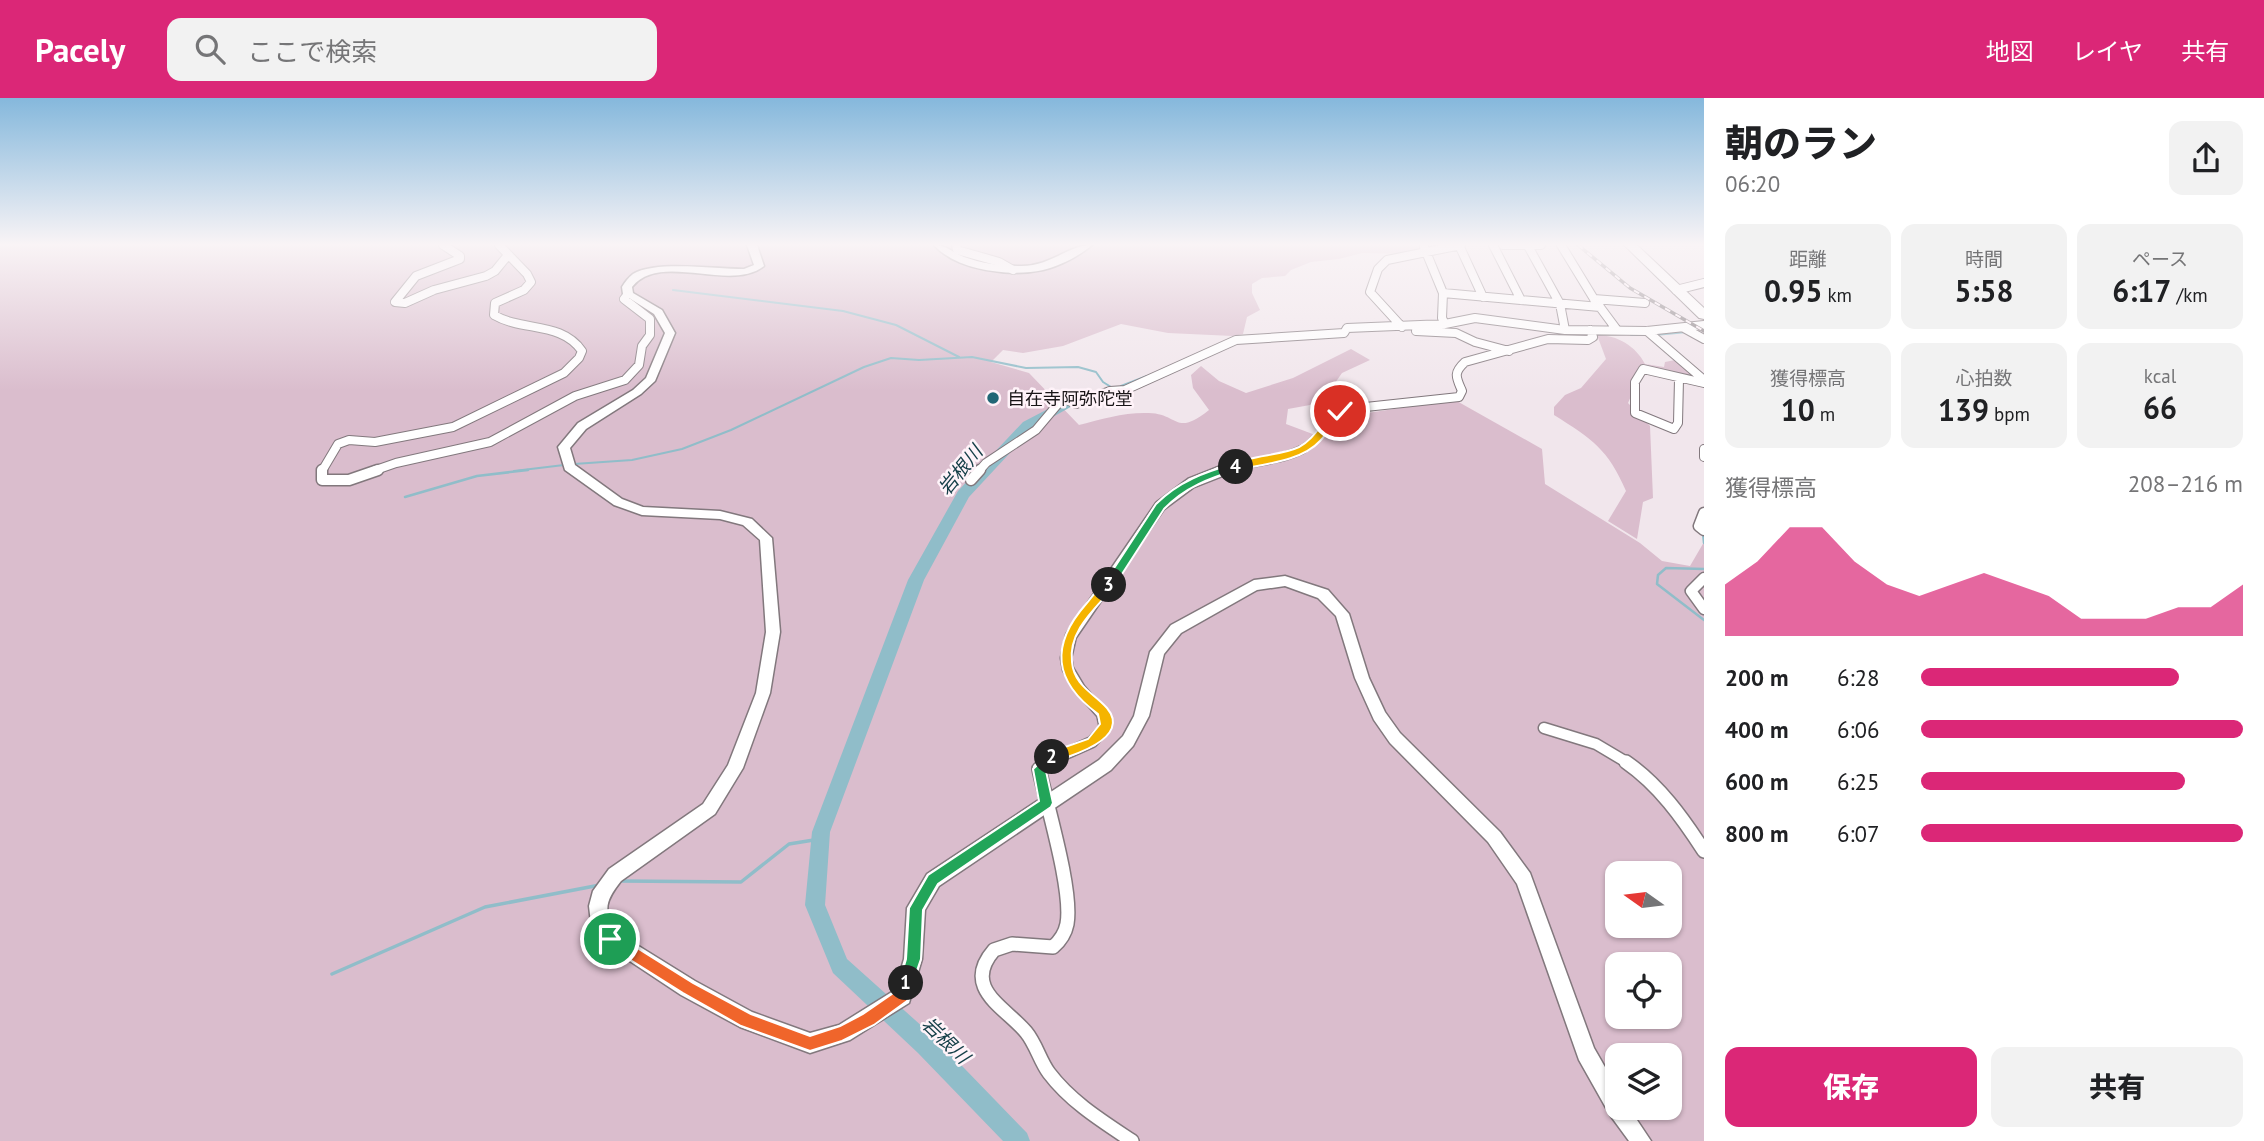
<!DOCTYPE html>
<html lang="ja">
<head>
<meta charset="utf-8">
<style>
  body { margin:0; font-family:"PT Sans","Noto Sans JP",sans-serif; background:#f2f2f2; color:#202124; height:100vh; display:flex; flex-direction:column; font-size:26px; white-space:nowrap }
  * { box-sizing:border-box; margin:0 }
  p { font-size:23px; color:#757577 }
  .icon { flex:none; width:38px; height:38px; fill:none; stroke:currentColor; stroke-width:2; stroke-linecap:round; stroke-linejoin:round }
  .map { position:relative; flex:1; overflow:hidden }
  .drawer { display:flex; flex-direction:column; background:#fff; width:560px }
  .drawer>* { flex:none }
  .needle { width:46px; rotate:284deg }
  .controls { position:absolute; left:1605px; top:763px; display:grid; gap:14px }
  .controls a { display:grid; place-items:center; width:77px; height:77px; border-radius:14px; background:#fff; box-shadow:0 2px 5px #0004; font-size:35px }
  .pin { position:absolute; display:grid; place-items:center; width:60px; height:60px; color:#fff; margin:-30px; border:4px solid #fff; border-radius:50%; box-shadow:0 2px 7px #0007 }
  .km { position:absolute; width:35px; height:35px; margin:-18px; border-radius:50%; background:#222; color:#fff; font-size:19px; line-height:35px; text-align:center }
  .round { display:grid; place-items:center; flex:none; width:74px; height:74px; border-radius:14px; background:#f2f2f2 }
  .overview { display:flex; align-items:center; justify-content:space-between; height:119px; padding:0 21px }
  h1 { font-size:38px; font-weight:800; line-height:52px }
  .figures { display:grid; grid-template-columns:repeat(3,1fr); gap:10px; height:119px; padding:7px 21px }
  .figures div { display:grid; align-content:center; border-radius:14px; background:#f2f2f2; text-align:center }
  .figures b { font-size:30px; font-weight:800 }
  .figures small { font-size:19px; font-weight:400 }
  .figures p { font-size:19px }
  .chart { height:196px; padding:14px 21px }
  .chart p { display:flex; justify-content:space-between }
  .chart svg { width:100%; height:126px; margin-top:7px; fill:#db2777; opacity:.7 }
  .primary-button { display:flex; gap:14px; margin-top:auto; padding:14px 21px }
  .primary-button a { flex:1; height:80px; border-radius:14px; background:#db2777; color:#fff; font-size:28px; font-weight:800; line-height:80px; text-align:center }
  .primary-button a+a { background:#f2f2f2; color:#202124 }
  ul { padding:0 21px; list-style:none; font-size:23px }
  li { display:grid; grid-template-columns:112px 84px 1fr; align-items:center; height:52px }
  li i { height:18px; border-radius:9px; background:#db2777 }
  header { display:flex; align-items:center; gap:42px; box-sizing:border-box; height:98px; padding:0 35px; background:#db2777; color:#fff }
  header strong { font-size:33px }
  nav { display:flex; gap:38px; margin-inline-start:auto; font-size:24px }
  .search { width:490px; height:63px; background:#f2f2f2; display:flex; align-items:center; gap:18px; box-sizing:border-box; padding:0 24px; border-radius:14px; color:#757577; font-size:26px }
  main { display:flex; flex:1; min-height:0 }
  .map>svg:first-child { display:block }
  .green { fill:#dabdcd; fill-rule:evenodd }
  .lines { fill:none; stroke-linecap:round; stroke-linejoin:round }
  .stream-far2 { stroke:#90bdc9; stroke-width:2 }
  .stream-far1 { stroke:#90bdc9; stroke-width:2.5 }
  .stream { stroke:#90bdc9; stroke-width:3.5 }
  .river { fill:#90bdc9; fill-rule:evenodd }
  .minor-far2-casing { stroke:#82787d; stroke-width:10 }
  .minor-far1-casing { stroke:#82787d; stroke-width:13 }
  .minor-casing { stroke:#82787d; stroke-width:16 }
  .tertiary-casing { stroke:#82787d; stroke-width:3 }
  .trunk-casing { stroke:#82787d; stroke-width:2 }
  .minor-far2 { stroke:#fff; stroke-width:8 }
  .minor-far1 { stroke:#fff; stroke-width:10 }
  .minor { stroke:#fff; stroke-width:13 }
  .tertiary { fill:#fff; fill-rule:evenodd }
  .trunk { fill:#fff; fill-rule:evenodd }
  .rail-casing { stroke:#8b8387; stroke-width:3.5 }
  .rail { stroke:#fff3f9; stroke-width:2; stroke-dasharray:6; stroke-linecap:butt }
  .split-1 { fill:#f0652b; stroke:#fff; stroke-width:2 }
  .split-2 { fill:#22a559; stroke:#fff; stroke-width:2 }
  .split-3 { fill:#f5b400; stroke:#fff; stroke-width:2 }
  .split-4 { fill:#22a559; stroke:#fff; stroke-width:2 }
  .split-5 { fill:#f5b400; stroke:#fff; stroke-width:2 }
  .poi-dot { fill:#216776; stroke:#fff3f9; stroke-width:2.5 }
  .labels { text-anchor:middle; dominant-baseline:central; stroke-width:5; stroke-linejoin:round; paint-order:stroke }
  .poi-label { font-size:18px; fill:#191517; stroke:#fff3f9; text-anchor:start }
  .water-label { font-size:19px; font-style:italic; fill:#143e47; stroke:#fff3f9 }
</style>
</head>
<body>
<header>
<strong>Pacely</strong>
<div class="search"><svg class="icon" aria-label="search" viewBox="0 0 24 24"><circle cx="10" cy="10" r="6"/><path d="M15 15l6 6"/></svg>ここで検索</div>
<nav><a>地図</a><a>レイヤ</a><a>共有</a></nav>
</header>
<main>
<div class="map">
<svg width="1704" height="1043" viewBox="0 0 1704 1043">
  <rect width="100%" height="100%" fill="#f1e6ec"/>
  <path class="green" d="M0 147H1450L1405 156 1362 155 1339 161 1311 164 1291 172 1285 178 1262 180 1252 186V195L1260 212 1247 219 1243 236 1233 238 1168 235 1121 226 1063 248 1023 255 1003 252 991 264 1029 275 1079 327C1102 321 1125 314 1149 315 1179 316 1175 339 1209 312L1193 290 1191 277 1201 268 1219 283 1246 295 1293 280 1351 251 1370 262 1342 275 1321 305 1288 311 1286 326 1318 338 1340 319 1455 302 1542 351 1545 386 1640 445 1662 463 1690 468 1704 444V1043H0ZM1617 775H1670V828H1617ZM1617 866H1670V919H1617ZM1617 957H1670V1010H1617Z
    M1597 237C1617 237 1636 248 1645 266L1664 269 1665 264 1675 262 1704 283 1643 271 1628 305 1650 328 1653 400 1643 404 1637 441 1608 423 1626 393C1608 351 1592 341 1554 317V309L1565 297 1581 290 1606 261Z"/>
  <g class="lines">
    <path class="stream-far2" d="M673 192 843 213 896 227 959 259
      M1631 237H1648
      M1655 237 1687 234
      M1121 288 1147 278
      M574 366 632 362 682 351 731 332 864 269 891 260 919 262 972 259 1026 270 1078 269 1096 274 1103 284 1111 289
      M514 373 564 367"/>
    <path class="stream-far1" d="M405 399 477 378 528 372
      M1703 435 1704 445
      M1704 471 1666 470 1658 477 1657 486 1704 522"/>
    <path class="stream" d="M620 783 741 784 789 746 820 741
      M332 876 485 809 600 787"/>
    <path class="river" d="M1085 297 1091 301 1089 304 1076 306 1033 330 969 399 924 482 830 734 825 807 847 861 934 939 1027 1035 1030 1043H1003L918 955 833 875 805 807 812 734 908 482 958 393 1023 324 1069 300Z"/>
    <defs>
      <path id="minor-far2" d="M443 147 460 158V161L416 178 395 204 405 205 434 192 486 178 495 173 508 157
        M956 147 957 152 999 164 1013 172
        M1459 147 1483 199
        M1493 147 1521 202
        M1503 147H1541
        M1561 147 1594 201 1617 232
        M1528 148 1560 206 1565 232
        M1424 149 1443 195 1442 220 1445 226
        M1676 192 1704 185
        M1443 195 1600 209
        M1594 201 1645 205
        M1402 229 1370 194 1378 171 1387 162 1461 147
        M1684 230 1704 241
        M1416 233 1456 235 1475 244 1509 253
        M1647 233 1704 282
        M1679 281 1678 325 1674 331 1635 315V284L1643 271 1704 285
        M1704 351V359
        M322 373 338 346 349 342 375 344 453 329 564 275 579 260 582 253C561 223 523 234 494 217L495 205 524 192 531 184 527 176 499 147
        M373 373 396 365 490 344 575 298 625 282 639 267 642 248 650 237V221L624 201 628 196
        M979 373 986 365 1036 332 1063 300 1076 306 1110 293 1125 292 1236 242 1344 235 1347 230 1445 226 1475 220 1565 232 1647 233 1704 227
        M1218 373C1245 364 1278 364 1303 351 1321 341 1328 320 1347 311L1459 299 1462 293C1456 279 1453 275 1465 264L1548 241 1588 242 1593 239 1590 232"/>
      <path id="minor-far1" d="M322 372V382H349L378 372
        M971 382 980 372
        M1704 415 1699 428 1704 432
        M1704 480 1691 493 1704 511
        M1544 630 1596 646 1628 665
        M1045 665 1092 644 1105 630 1102 616 1080 591 1068 571 1066 560 1071 538 1160 408 1191 385 1224 372"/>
      <path id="minor" d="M1047 664 1039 671C1047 708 1073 793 1067 826 1065 836 1060 843 1053 849L1012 846 994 852C961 890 1005 909 1026 934 1036 946 1040 963 1049 975 1071 1004 1102 1023 1132 1043
        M1626 664C1659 687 1682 719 1704 753"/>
      <path id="tertiary" d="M747 147H757L764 168C730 195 660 153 632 189L633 195 662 212 675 235 655 283 641 296 586 331 570 350 575 367 622 401 643 409 720 413 752 421 772 440 780 534 770 595 743 670 715 716 621 783C606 802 602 812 616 834L695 883 752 914 810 935 839 927 895 892 904 861 907 810 927 776 1099 662 1123 638 1134 618 1150 554 1171 527 1254 482 1285 478 1328 492 1349 516 1369 580 1385 614 1400 635 1500 734 1530 775 1594 950 1617 990V1010H1629L1651 1043H1629L1610 1017 1579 962 1517 786 1488 744 1390 645 1374 622 1355 580 1336 518 1318 500 1285 488 1257 492 1181 535 1164 556 1149 618 1133 648 1111 672 939 788 925 812 922 861 909 905 850 942 810 955 740 929 681 897 604 846 591 825 589 808 593 793 609 771 703 706 728 667 756 595 766 534 760 442 743 427 720 421 642 417 614 407 565 372 558 349 578 325 633 292 646 280 665 235 654 216 623 196 622 189C625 184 628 180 633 176 654 162 718 171 744 171L754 167Z
        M934 147C947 147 953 155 964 159 981 165 1000 168 1019 168 1051 169 1067 147 1092 147 1079 158 1060 168 1043 172 1011 179 957 173 934 147Z"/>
      <path id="trunk" d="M1624 147H1637L1704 210V221L1699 220Z"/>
    </defs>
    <use href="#minor-far2" class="minor-far2-casing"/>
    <use href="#minor-far1" class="minor-far1-casing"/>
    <use href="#minor" class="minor-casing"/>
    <use href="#tertiary" class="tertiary-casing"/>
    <use href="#trunk" class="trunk-casing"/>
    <use href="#minor-far2" class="minor-far2"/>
    <use href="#minor-far1" class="minor-far1"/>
    <use href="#minor" class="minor"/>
    <use href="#tertiary" class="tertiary"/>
    <use href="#trunk" class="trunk"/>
    <defs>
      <path id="rail" d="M1578 147 1630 190 1704 233"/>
    </defs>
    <use href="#rail" class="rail-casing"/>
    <use href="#rail" class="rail"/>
  </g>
  <linearGradient id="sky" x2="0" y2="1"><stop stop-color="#85b8dc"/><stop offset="0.5" stop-color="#f9f4f6"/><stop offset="1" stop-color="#f9f4f6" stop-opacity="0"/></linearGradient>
  <rect width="1704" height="293" fill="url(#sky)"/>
  <path class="split-1" d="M610 833 693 885 751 916 810 938 840 928 863 916 896 893 901 880 906 877 911 880 914 885 907 903 874 927 842 943 810 953 741 928 683 895 605 846 603 841 605 835Z"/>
  <path class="split-2" d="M1052 654 1059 659 1046 673 1053 705 1051 709 938 786 923 812 921 861 911 890 906 892 901 890 899 885 906 861 909 810 928 777 1039 703 1033 671Z"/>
  <path class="split-3" d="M1109 483 1113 484V490C1095 511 1068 533 1072 564 1074 588 1094 595 1107 610 1132 640 1072 658 1052 664L1048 663V655L1088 641 1100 626 1098 616C1053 583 1050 547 1086 506 1093 498 1099 487 1109 483Z"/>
  <path class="split-4" d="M1236 365 1239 366V371C1210 380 1185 389 1164 411L1113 490H1105V484L1156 406C1179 383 1205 374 1236 365Z"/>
  <path class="split-5" d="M1337 311 1345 313C1336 322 1329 333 1320 343 1301 364 1262 366 1236 372L1231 369C1248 356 1278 359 1299 349 1316 340 1322 322 1337 311Z"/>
  <circle class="poi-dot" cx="993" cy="300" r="7"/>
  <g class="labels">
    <g class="poi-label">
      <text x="1007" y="300">自在寺阿弥陀堂</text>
    </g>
    <g class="water-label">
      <text transform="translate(960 372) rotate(-51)">岩根川</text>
      <text transform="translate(946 942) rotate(44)">岩根川</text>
    </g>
  </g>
</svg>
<div class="controls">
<a><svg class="needle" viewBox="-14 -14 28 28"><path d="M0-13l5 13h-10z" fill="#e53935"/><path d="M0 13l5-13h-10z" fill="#757577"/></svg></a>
<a><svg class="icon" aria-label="locate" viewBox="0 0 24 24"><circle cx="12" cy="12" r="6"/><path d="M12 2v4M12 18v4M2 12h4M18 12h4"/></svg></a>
<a><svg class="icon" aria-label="layers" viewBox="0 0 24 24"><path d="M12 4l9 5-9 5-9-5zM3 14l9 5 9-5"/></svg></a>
</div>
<div class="pin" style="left:610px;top:841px;background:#1e9e55"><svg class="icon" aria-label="arrive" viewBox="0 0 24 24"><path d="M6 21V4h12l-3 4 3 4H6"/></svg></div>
<div class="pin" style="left:1340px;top:313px;background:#d93025"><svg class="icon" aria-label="check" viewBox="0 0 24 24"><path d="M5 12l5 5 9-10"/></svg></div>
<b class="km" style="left:906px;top:885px">1</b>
<b class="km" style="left:1052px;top:659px">2</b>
<b class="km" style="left:1109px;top:487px">3</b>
<b class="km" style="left:1236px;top:369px">4</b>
</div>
<section class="drawer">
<div class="overview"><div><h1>朝のラン</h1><p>06:20</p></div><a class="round"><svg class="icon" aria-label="share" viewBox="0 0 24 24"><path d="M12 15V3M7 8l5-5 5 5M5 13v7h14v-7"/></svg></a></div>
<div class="figures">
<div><p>距離</p><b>0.95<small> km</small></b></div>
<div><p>時間</p><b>5:58</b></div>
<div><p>ペース</p><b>6:17<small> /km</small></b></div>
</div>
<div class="figures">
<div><p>獲得標高</p><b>10<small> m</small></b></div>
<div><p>心拍数</p><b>139<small> bpm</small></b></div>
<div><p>kcal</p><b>66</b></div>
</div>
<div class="chart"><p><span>獲得標高</span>208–216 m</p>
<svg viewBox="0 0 160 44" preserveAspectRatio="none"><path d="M0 44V26L10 18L20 6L30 6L40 18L50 26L60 30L70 26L80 22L90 26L100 30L110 38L120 38L130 38L140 34L150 34L160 26V44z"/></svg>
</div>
<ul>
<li><b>200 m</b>6:28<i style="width:80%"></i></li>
<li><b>400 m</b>6:06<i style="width:100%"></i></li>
<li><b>600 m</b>6:25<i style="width:82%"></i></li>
<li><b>800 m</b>6:07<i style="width:100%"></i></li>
</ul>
<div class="primary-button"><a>保存</a><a>共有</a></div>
</section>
</main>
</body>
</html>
